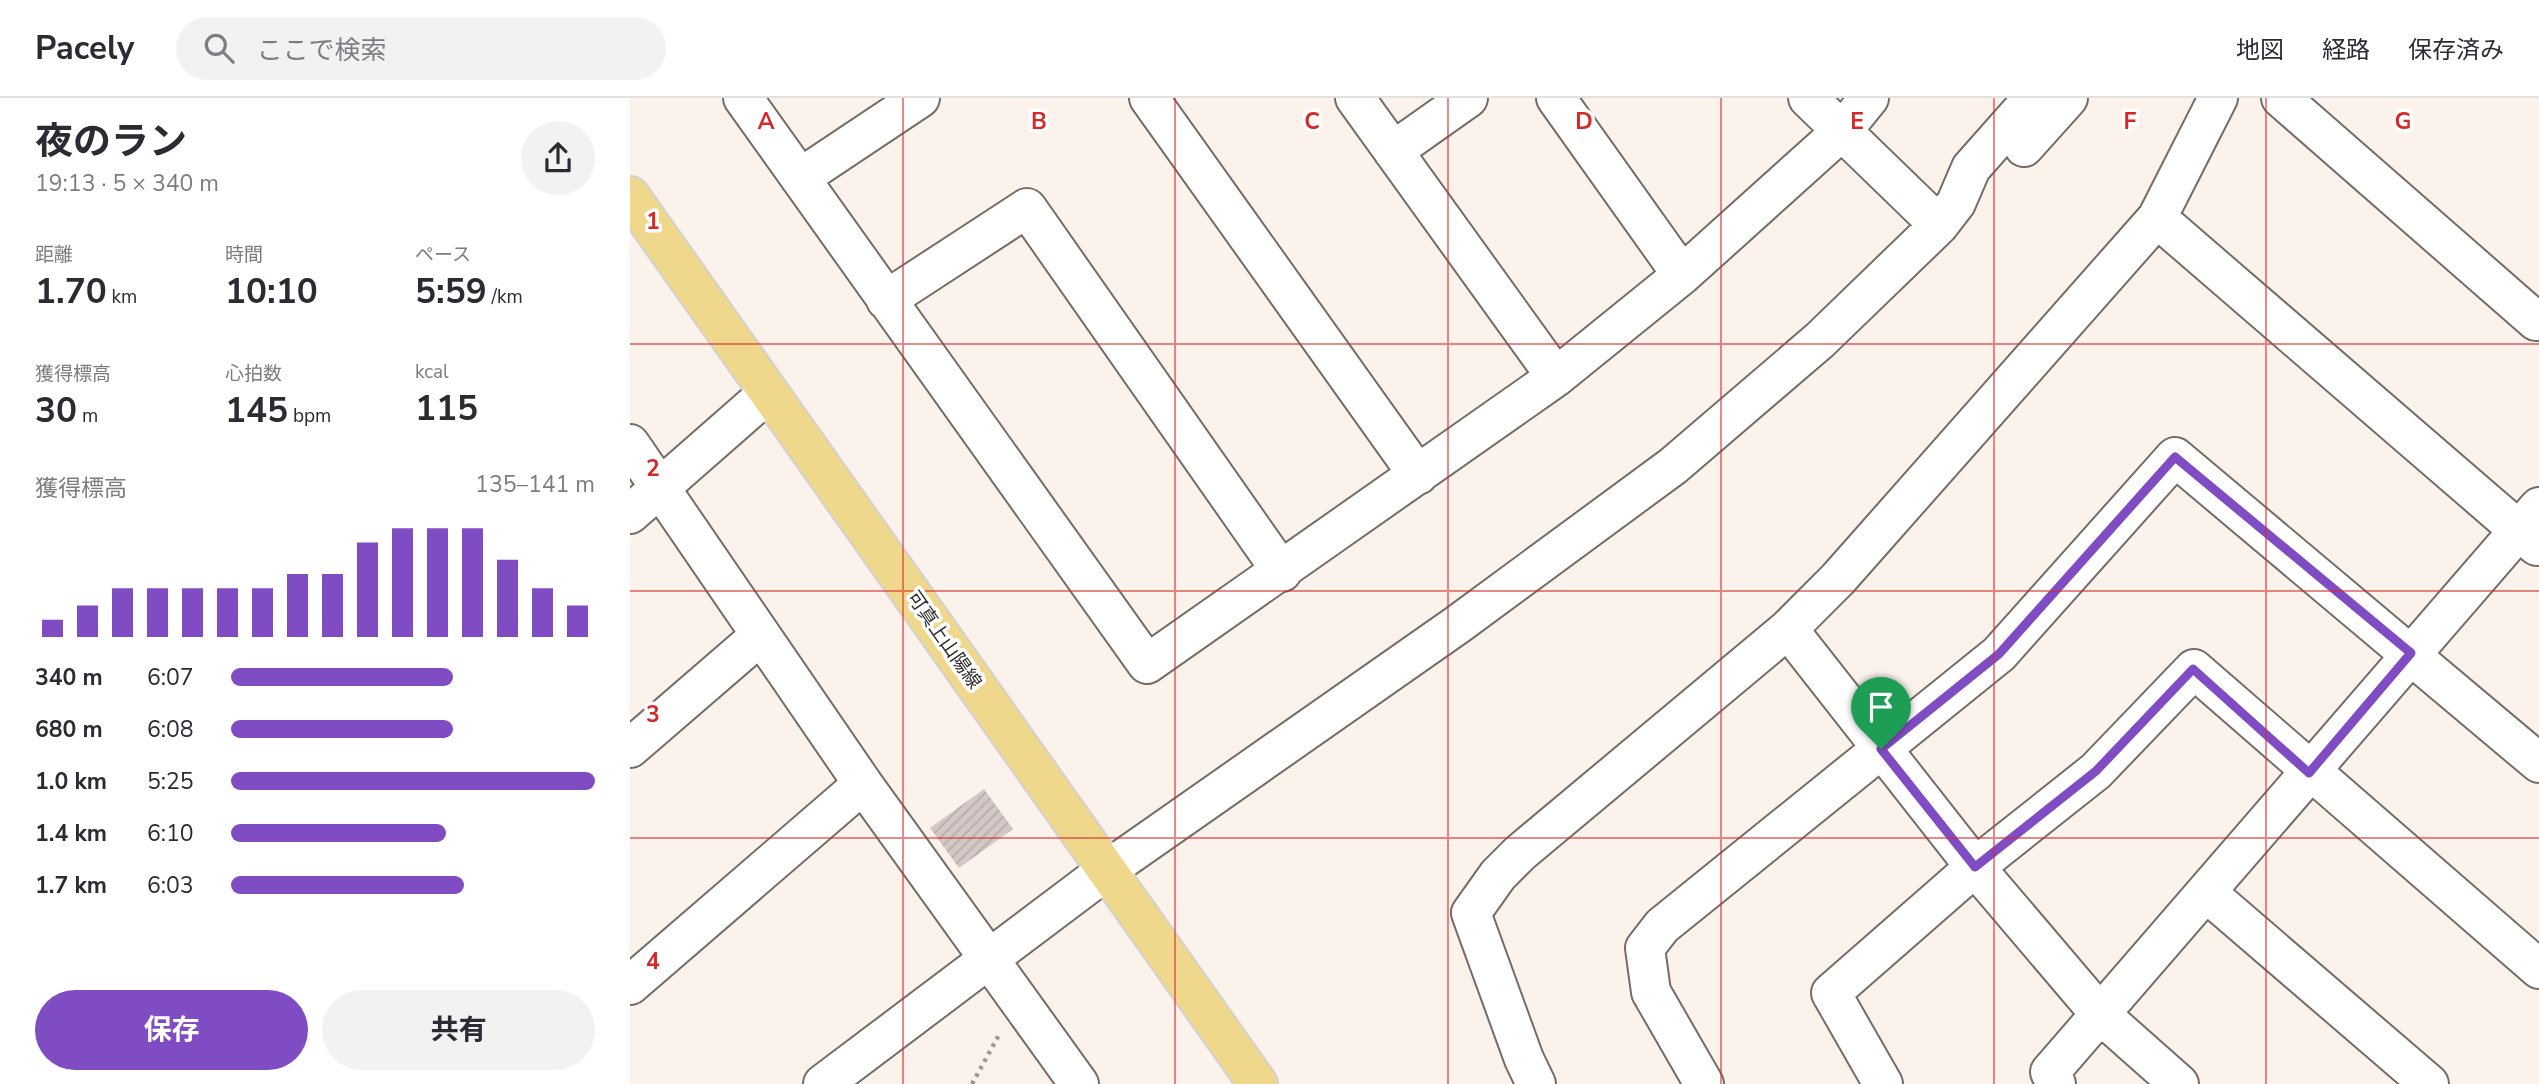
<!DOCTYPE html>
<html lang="ja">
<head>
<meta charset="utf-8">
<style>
  body { margin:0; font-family:"Nunito Sans","Noto Sans JP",sans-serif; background:#f2f2f3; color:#2b2b33; height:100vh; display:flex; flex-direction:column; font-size:26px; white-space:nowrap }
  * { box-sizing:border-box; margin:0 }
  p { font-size:23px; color:#7c7c81 }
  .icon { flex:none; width:38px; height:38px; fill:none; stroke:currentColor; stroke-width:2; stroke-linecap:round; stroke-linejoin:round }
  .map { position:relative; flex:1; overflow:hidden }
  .drawer { display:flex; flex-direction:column; background:#fff; width:630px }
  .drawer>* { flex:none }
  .pin { position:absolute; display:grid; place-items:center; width:60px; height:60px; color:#fff; margin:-72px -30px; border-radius:50% 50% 50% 0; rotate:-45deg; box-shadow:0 0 7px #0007 }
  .pin .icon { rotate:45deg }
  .round { display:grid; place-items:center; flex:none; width:74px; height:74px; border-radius:37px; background:#f2f2f3 }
  .summary { display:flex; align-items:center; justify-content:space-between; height:119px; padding:0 35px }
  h1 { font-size:38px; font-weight:700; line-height:52px }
  .metrics { display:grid; grid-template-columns:repeat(3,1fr); gap:10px; height:119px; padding:7px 35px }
  .metrics div { display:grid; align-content:center }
  .metrics b { font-size:35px; font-weight:700 }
  .metrics small { font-size:19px; font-weight:400 }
  .metrics p { font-size:19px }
  .chart { height:196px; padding:14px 35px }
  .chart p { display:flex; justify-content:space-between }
  .chart svg { width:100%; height:126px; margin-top:7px; stroke:#804cc4; stroke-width:6 }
  .button { display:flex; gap:14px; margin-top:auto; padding:14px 35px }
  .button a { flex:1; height:80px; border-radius:42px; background:#804cc4; color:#fff; font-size:28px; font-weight:700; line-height:80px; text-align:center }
  .button a+a { background:#f2f2f3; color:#2b2b33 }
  ul { padding:0 35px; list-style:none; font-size:23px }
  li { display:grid; grid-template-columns:112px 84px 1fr; align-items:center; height:52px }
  li i { height:18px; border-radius:9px; background:#804cc4 }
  header { display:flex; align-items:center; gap:42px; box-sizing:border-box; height:98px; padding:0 35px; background:#fff; border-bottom:2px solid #e1e1e2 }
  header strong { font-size:33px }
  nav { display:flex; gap:38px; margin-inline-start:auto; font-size:24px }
  .search { width:490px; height:63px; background:#f2f2f3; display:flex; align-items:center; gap:18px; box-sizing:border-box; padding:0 24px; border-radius:38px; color:#7c7c81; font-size:26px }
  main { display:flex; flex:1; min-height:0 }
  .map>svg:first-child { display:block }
  .building { fill:url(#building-hatch) }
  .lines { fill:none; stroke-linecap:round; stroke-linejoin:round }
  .minor-casing { stroke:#746d67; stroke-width:42 }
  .major-casing { stroke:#d1d1d0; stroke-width:42 }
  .path { stroke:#a09a95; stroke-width:4.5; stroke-dasharray:3.5 5; stroke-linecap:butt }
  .minor { stroke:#fff; stroke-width:38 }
  .major { stroke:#efd78c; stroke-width:38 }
  .route-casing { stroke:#fff; stroke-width:14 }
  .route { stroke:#804cc4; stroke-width:9 }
  .grid { fill:none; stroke:#d62828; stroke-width:2; stroke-opacity:0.55 }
  .labels { text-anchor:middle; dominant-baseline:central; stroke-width:7; stroke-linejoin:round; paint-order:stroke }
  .street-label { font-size:19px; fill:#2f2c2a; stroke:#fff }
  .grid-label { font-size:23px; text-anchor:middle; font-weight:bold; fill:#d62828; stroke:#fff; stroke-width:7; stroke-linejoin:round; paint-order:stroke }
</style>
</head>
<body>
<header>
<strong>Pacely</strong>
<div class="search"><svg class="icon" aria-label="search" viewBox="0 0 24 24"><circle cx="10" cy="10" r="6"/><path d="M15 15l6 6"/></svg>ここで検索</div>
<nav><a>地図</a><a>経路</a><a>保存済み</a></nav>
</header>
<main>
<section class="drawer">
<div class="summary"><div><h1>夜のラン</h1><p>19:13 · 5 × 340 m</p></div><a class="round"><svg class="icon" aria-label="share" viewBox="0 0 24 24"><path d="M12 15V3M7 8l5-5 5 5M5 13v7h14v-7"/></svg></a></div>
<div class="metrics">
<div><p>距離</p><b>1.70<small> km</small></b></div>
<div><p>時間</p><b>10:10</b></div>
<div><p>ペース</p><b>5:59<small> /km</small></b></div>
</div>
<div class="metrics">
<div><p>獲得標高</p><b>30<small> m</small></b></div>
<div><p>心拍数</p><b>145<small> bpm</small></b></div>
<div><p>kcal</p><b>115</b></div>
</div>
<div class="chart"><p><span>獲得標高</span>135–141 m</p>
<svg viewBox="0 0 160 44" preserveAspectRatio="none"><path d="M5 44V38M15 44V33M25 44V27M35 44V27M45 44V27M55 44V27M65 44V27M75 44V22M85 44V22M95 44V11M105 44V6M115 44V6M125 44V6M135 44V17M145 44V27M155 44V33"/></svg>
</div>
<ul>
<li><b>340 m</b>6:07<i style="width:61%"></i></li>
<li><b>680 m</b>6:08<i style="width:61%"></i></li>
<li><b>1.0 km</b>5:25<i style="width:100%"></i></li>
<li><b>1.4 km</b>6:10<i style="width:59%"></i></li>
<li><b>1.7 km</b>6:03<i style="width:64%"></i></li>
</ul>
<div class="button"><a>保存</a><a>共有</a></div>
</section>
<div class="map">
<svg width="1909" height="986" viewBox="0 0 1909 986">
  <defs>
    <pattern id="building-hatch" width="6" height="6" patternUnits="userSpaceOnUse" patternTransform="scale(1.75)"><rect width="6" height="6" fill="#d3c8c5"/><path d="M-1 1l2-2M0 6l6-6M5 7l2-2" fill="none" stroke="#b5aca9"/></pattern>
  </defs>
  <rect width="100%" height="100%" fill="#faf2eb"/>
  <path class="building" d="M354 691 383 731 329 770 300 730Z"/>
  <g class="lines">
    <defs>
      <path id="minor" d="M113 0 517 566 926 279 1052 177 1213 32 1239 0
        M519 0 788 377
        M725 0 926 279
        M926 0 1052 177
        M1178 0 1309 127
        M1651 0 1906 223H1909
        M1394 49 1438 0
        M763 53 838 0
        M170 80 290 0
        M1527 120 1907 448
        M256 202 397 110 652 474
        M0 346 233 686 449 986
        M0 416 138 295
        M1158 531 1345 769 1470 916 1549 986
        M0 650 131 537
        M1577 795 1799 986
        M0 887 233 686
        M193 986 477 772 827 527 1043 368 1190 242 1309 127 1326 105 1341 70 1403 0
        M906 986 894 961 841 815 868 777 890 755 1158 531 1208 481 1527 120 1588 0
        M1074 986 1021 894 1015 850 1032 828 1369 556 1545 359 1909 665
        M1253 986 1201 895 1345 769 1466 673 1564 571 1909 871
        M1426 986 1420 974 1909 409"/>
      <path id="major" d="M0 98 628 986"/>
    </defs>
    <use href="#minor" class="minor-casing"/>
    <use href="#major" class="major-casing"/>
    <path class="path" d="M342 986 370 935"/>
    <use href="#minor" class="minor"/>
    <use href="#major" class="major"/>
  </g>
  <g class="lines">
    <defs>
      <path id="route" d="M1545 359 1781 555 1679 675 1563 571 1466 673 1345 769 1251 651 1369 556Z"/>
    </defs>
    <use href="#route" class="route-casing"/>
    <use href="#route" class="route"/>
  </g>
  <path class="grid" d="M273 0V986M545 0V986M818 0V986M1091 0V986M1364 0V986M1636 0V986M0 246H1909M0 493H1909M0 740H1909"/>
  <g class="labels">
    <g class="street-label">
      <text transform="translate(314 542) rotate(55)">可真上山陽線</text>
    </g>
  </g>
  <g class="grid-label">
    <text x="136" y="31">A</text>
    <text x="409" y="31">B</text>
    <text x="682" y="31">C</text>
    <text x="954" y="31">D</text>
    <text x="1227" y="31">E</text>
    <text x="1500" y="31">F</text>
    <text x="1773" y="31">G</text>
    <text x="23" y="131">1</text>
    <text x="23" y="378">2</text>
    <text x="23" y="624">3</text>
    <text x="23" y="871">4</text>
  </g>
</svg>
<div class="pin" style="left:1251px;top:651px;background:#1e9e55"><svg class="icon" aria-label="arrive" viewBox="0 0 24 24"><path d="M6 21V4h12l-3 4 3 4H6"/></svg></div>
</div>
</main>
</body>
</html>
